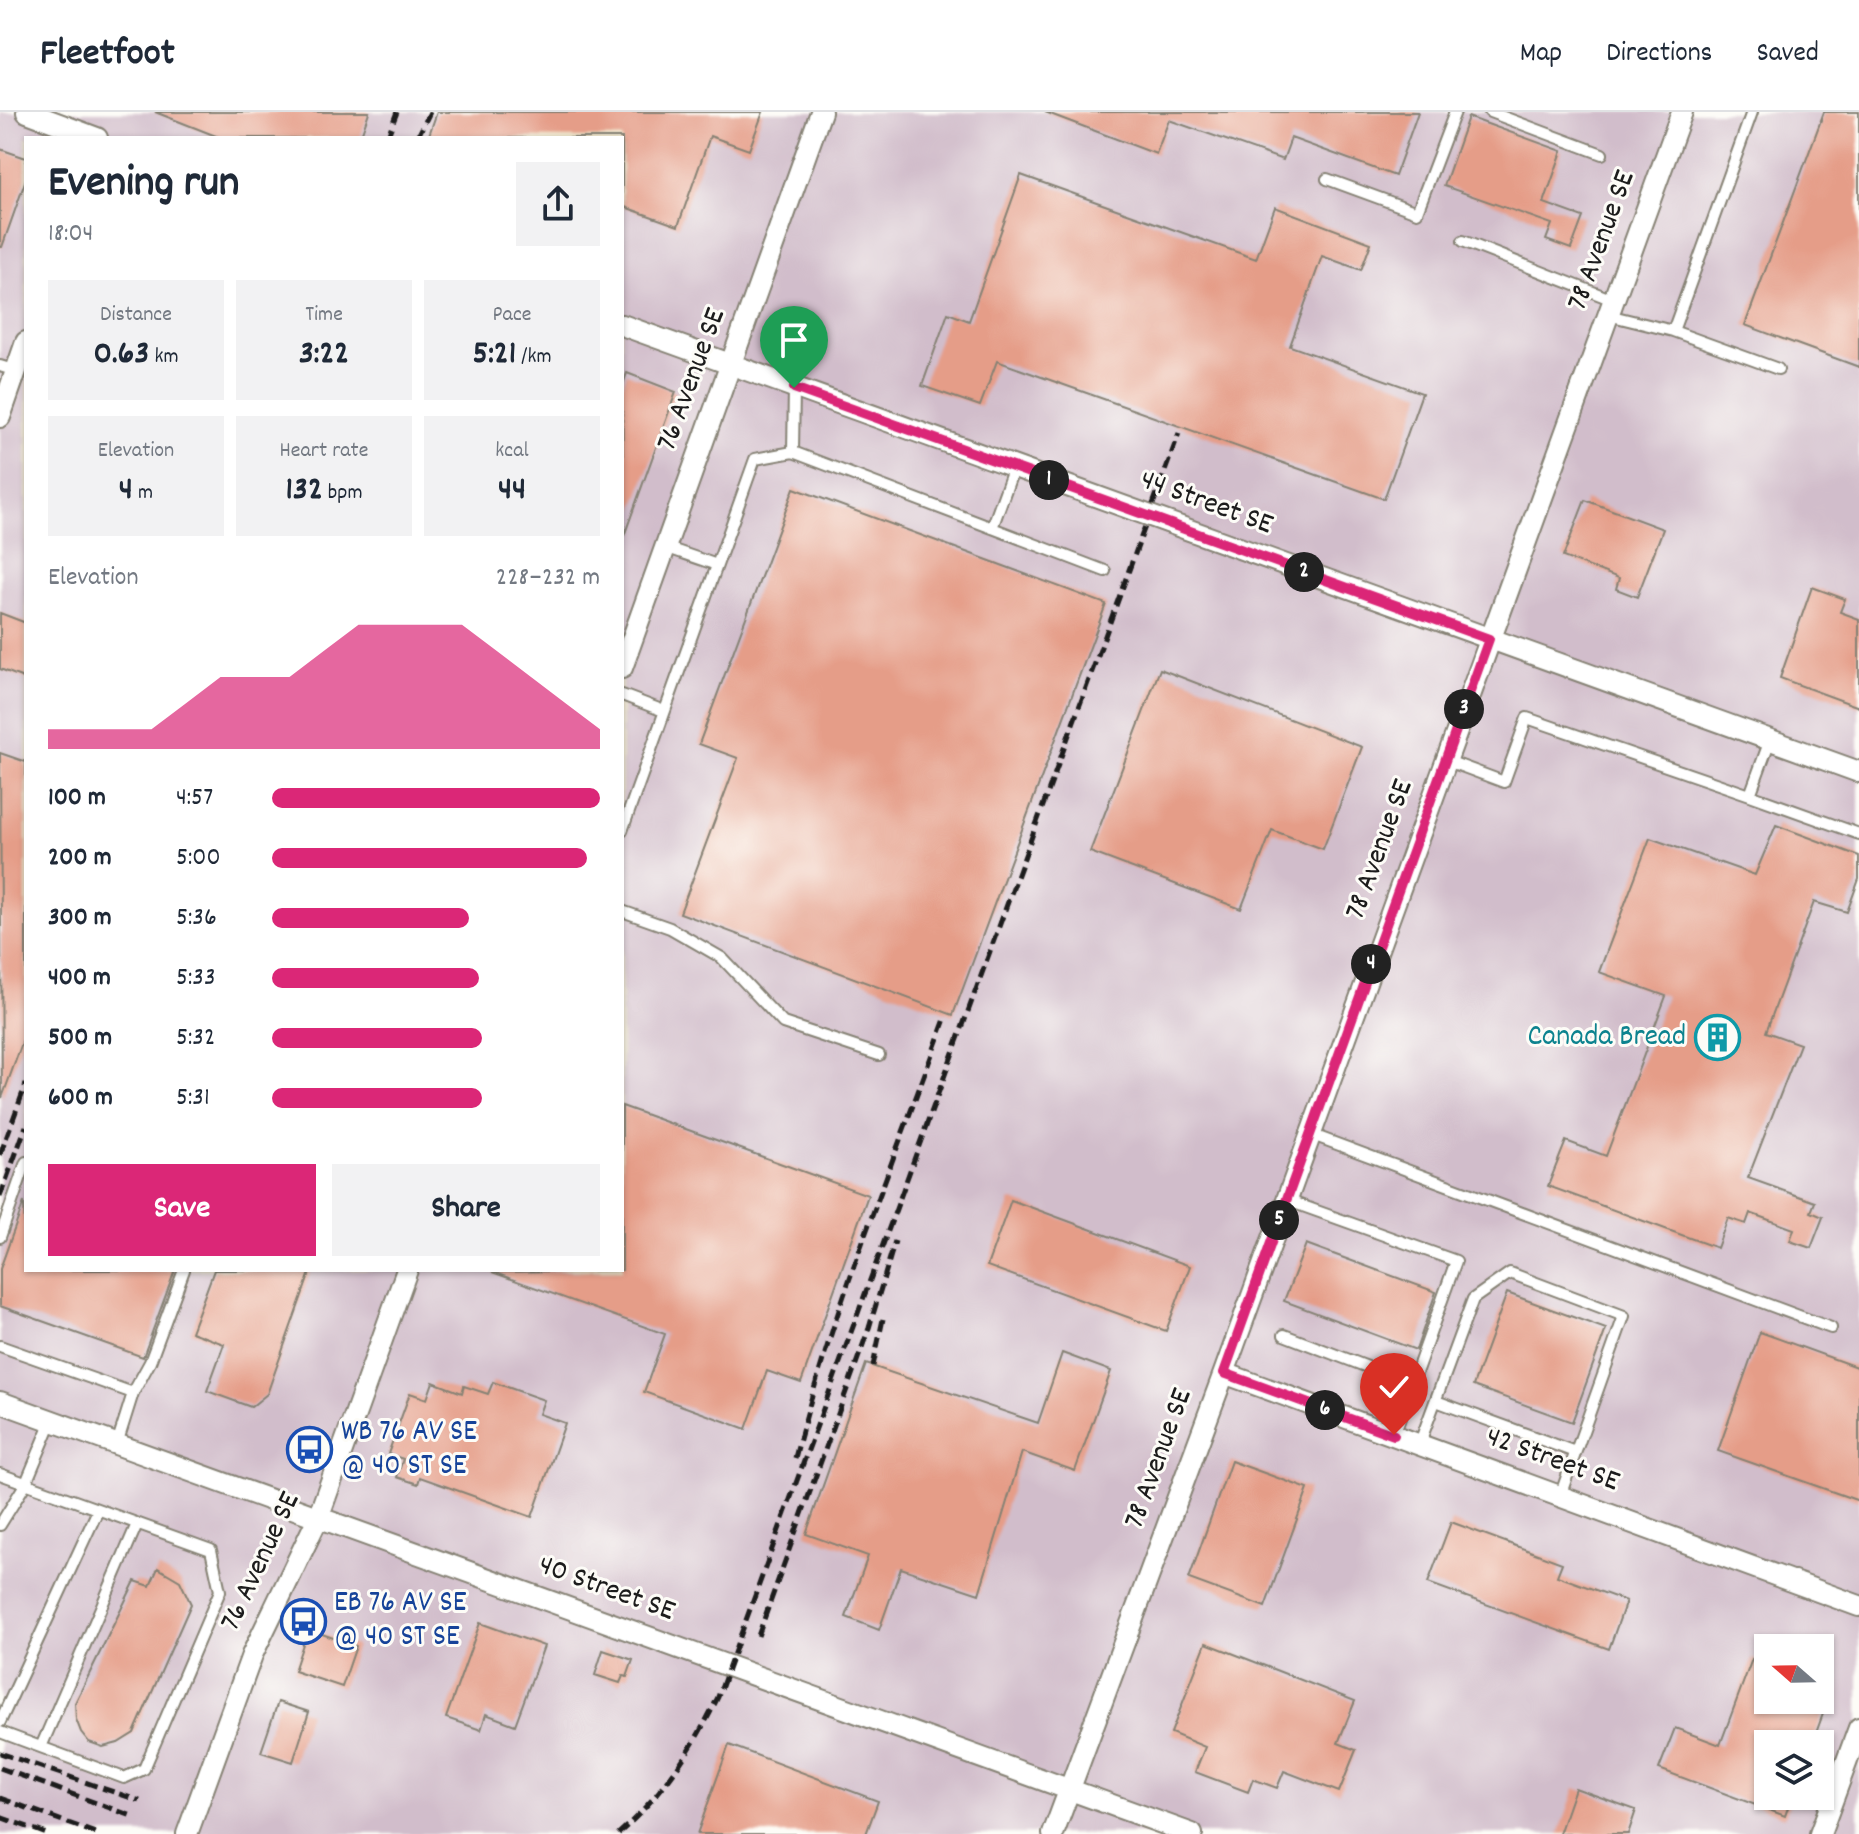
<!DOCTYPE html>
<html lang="en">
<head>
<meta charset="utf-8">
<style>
  body { margin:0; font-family:Dekko,sans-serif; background:#f2f2f3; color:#1f2937; height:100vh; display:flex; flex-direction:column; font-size:30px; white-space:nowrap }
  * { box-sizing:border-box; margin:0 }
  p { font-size:26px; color:#747a83 }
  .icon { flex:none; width:44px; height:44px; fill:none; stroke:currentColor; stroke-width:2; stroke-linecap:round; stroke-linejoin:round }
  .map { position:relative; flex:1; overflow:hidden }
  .sheet { position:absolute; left:24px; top:24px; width:600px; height:1136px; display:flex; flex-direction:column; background:#fff; border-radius:0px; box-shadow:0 2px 6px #0004 }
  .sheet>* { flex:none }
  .needle { width:52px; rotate:290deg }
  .buttons { position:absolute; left:1754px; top:1522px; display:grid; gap:16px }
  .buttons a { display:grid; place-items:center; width:80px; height:80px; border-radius:0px; background:#fff; box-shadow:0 2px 6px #0004; font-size:40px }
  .pin { position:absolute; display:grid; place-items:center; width:68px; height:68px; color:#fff; margin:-82px -34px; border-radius:50% 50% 50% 0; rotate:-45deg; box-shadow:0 0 8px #0007 }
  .pin .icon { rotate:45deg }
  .km { position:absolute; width:40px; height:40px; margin:-20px; border-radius:50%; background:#222; color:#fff; font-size:22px; line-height:40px; text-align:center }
  .round { display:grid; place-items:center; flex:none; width:84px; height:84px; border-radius:0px; background:#f2f2f3 }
  .summary { display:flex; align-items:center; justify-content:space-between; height:136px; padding:0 24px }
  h1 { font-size:44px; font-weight:700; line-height:60px }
  .figures { display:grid; grid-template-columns:repeat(3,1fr); gap:12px; height:136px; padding:8px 24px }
  .figures div { display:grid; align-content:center; border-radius:0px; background:#f2f2f3; text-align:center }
  .figures b { font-size:34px; font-weight:700 }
  .figures small { font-size:22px; font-weight:400 }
  .figures p { font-size:22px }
  .chart { height:224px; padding:16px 24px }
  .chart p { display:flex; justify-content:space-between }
  .chart svg { width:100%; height:144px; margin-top:8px; fill:#db2777; opacity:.7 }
  .primary-button { display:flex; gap:16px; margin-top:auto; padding:16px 24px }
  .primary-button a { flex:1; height:92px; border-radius:0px; background:#db2777; color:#fff; font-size:32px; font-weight:700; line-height:92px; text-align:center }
  .primary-button a+a { background:#f2f2f3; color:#1f2937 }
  ul { padding:0 24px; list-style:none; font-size:26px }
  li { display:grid; grid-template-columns:128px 96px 1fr; align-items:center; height:60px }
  li i { height:20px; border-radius:10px; background:#db2777 }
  header { display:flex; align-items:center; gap:48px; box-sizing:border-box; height:112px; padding:0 40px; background:#fff; border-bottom:2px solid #e0e1e3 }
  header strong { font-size:38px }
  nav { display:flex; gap:44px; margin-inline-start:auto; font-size:28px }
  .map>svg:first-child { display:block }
  .industrial { fill:#d1bdcb; fill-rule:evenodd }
  .building { fill:#e59d88 }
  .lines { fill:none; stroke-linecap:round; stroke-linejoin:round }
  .lane-casing { stroke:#868274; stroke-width:14 }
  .street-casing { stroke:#868274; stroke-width:24 }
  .lane { stroke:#fff; stroke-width:10 }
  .street { stroke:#fff; stroke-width:20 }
  .rail { stroke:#1c1c1c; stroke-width:5; stroke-dasharray:12 6; stroke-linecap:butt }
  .route-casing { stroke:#fff; stroke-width:16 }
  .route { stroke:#db2777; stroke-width:10 }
  .labels { text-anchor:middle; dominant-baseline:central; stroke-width:6; stroke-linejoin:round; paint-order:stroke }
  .street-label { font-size:30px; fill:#1c1c1c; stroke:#fdfcf7 }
  .culture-label { font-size:30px; fill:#0d838f; stroke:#fdfcf7; text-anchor:end }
  .transit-label { font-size:30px; fill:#164399; stroke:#fdfcf7; text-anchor:start }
</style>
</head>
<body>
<header>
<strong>Fleetfoot</strong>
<nav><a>Map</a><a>Directions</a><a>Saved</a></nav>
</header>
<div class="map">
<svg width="1859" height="1722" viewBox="0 0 1859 1722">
  <rect width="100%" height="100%" fill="#fdfcf7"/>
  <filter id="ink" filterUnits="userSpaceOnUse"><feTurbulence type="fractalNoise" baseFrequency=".0125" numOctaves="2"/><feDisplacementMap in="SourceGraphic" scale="16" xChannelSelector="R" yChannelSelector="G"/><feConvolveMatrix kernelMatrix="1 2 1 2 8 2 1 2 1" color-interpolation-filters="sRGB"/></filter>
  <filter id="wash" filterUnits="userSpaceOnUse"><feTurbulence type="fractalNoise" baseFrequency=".006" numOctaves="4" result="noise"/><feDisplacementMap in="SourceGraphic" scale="32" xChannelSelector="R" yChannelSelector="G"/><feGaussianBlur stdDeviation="1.8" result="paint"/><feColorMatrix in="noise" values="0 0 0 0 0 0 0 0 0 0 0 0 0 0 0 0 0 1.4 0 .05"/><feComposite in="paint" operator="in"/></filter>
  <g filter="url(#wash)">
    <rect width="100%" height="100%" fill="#f1e7cd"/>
    <path class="industrial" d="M0 0H1859V1722H0ZM26 26H622V1158H26ZM1768 1536H1820V1588H1768ZM1768 1632H1820V1684H1768Z"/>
    <g id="blocks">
      <path class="building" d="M155 0H369L360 26H221Z
        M437 0H763L749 38 710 24 678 114 622 94V26H428Z
        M1045 0H1418L1395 64 1291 26 1283 48 1169 8 1156 42Z
        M1824 0H1859V255L1745 213Z
        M1468 5 1562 39 1544 91 1583 105 1571 137 1546 128 1552 112 1444 74Z
        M0 37 26 46V67L2 135H0Z
        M1021 63 1256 147 1275 95 1371 131 1361 158 1322 144 1290 234 1422 281 1384 387 997 249 980 294 922 274 948 201 969 209Z
        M627 261 676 280 624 424 622 275Z
        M794 376 1106 492 953 903 680 801 738 646 699 632Z
        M1585 388 1663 417 1637 485 1616 477 1619 466 1563 445Z
        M1812 475 1845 487 1840 500 1859 507V595L1780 566Z
        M0 501 26 511V567L0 557Z
        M1160 557 1362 635 1323 737 1272 718 1241 797 1090 740Z
        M0 641 26 650V920L2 986Z
        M1776 713 1859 744V767L1847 800 1814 790 1766 920 1800 932 1748 1066 1815 1090 1811 1100 1823 1105 1811 1136 1790 1129 1794 1117 1750 1101 1746 1112 1728 1106 1717 1136 1548 1074 1566 1029 1606 1044 1666 884 1599 860 1650 726 1755 763Z
        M622 994 868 1083 801 1271 767 1259 746 1317 644 1280 665 1222 492 1160 622 1158Z
        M1011 1088 1190 1154 1166 1219 987 1154Z
        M24 1090 26 1158H175L143 1245 0 1194V1157Z
        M1306 1132 1436 1180 1416 1238 1284 1189Z
        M214 1158H311L267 1282 251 1295 207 1279 224 1232 191 1220Z
        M1507 1181 1606 1217 1572 1310 1473 1274Z
        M1760 1220 1859 1256V1389L1718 1339Z
        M1062 1241 1111 1259 1075 1359 1022 1340 979 1482 901 1456 879 1518 846 1505 868 1444 806 1422 866 1252 1038 1311Z
        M433 1270 462 1281 464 1274 488 1282 493 1270 544 1288 539 1302 565 1311 532 1405 420 1365 418 1372 397 1365 403 1347 388 1342 410 1281 427 1287Z
        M1231 1349 1308 1377 1265 1495 1189 1467Z
        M1451 1410 1562 1451 1557 1464 1626 1489 1609 1537 1428 1471Z
        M158 1456 180 1469 191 1492 134 1621 118 1631 103 1635 89 1630 81 1620 76 1607 75 1591 135 1469 150 1474Z
        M480 1511 544 1534 515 1613 486 1602 481 1618 446 1606Z
        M308 1517 356 1534 342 1575 294 1559Z
        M1206 1531 1355 1589 1338 1631 1356 1638 1339 1680 1284 1659 1277 1676 1253 1667 1248 1680 1195 1660 1205 1635 1171 1621Z
        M603 1538 633 1548 627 1565 623 1564 620 1571 595 1563Z
        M1752 1547 1768 1553V1588H1828L1812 1632H1768V1684H1792L1785 1704 1659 1657 1675 1616 1720 1633Z
        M278 1590 309 1600 293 1650 261 1640Z
        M729 1633 878 1689 866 1722H697Z
        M1575 1676 1636 1698 1628 1722H1559Z"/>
    </g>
  </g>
  <g filter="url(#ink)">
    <use href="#blocks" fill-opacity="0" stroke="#868274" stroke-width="2"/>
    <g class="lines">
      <defs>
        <path id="lane" d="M1490 0 1602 42
          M1327 67 1417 100 1455 0
          M1463 129 1613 188
          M1608 203 1673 219 1778 257
          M1673 219 1752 0
          M0 254 16 259
          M794 276 793 340 1105 459
          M992 416 1014 355
          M665 435 717 453
          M622 583 664 599
          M1770 628 1750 683 1859 722
          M1445 648 1504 670 1527 606 1750 683
          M622 719 755 347 793 340
          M622 799 670 816 722 846 783 911 879 943
          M1310 1022 1831 1216
          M1286 1088 1456 1149 1412 1272
          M0 1125 26 1050
          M1284 1223 1412 1272 1394 1323
          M0 1234 133 1281 117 1332
          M133 1281 150 1250 184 1158
          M1436 1289 1575 1340
          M1419 1333 1473 1187 1510 1161 1624 1204 1560 1384
          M0 1362 211 1438 220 1479 144 1657 124 1666 0 1620
          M0 1413 26 1371 52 1309
          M0 1610 98 1398
          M41 1635 137 1412"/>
        <path id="street" d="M27 0 97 26
          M622 213 1859 660
          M0 305 26 230
          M622 556 821 0
          M1224 1261 1859 1494
          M0 1290 1192 1722
          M187 1722 252 1543 318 1406 407 1158
          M1053 1722 1224 1261 1682 0
          M1820 1722 1859 1616"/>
      </defs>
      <use href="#lane" class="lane-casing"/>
      <use href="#street" class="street-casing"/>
      <use href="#lane" class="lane"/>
      <use href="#street" class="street"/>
      <path class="rail" d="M387 26 397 0
        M417 26 430 0
        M0 1043 26 972
        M0 1085 26 1014
        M873 1254 883 1207
        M795 1346C833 1197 892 1052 945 907
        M758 1524 869 1216 895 1129
        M0 1641 140 1689
        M0 1656 132 1704
        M0 1686 98 1722
        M0 1705 47 1722
        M618 1722C663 1682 692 1638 718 1585L1179 321"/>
    </g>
  </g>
  <g class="lines" filter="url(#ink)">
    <defs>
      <path id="route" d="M794 276 1489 527 1224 1261 1394 1323"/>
    </defs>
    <use href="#route" class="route-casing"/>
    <use href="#route" class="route"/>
  </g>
  <defs>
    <symbol id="building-ring" viewBox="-11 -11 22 22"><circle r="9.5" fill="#fdfcf7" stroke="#0f9aa8" stroke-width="1.5"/><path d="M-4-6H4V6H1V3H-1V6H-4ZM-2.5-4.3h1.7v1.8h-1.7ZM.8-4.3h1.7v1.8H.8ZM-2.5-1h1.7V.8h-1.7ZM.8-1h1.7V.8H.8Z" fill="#0f9aa8"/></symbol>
    <symbol id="bus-ring" viewBox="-11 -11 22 22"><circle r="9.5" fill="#fdfcf7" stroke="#1a4fb4" stroke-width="1.5"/><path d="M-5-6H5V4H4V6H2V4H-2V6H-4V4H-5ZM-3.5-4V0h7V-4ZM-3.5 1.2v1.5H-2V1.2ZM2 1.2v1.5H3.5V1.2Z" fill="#1a4fb4"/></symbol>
  </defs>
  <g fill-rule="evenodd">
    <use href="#building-ring" x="1692" y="900" width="51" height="51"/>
    <use href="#bus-ring" x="284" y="1312" width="51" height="51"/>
    <use href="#bus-ring" x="278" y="1484" width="51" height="51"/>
  </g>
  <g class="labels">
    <g class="street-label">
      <text transform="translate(1603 129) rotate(-70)">78 Avenue SE</text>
      <text transform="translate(693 268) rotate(-70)">76 Avenue SE</text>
      <text transform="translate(1206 392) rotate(20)">44 Street SE</text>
      <text transform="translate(1381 738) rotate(-70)">78 Avenue SE</text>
      <text transform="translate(1160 1347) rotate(-70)">78 Avenue SE</text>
      <text transform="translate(1552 1349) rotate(20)">42 Street SE</text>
      <text transform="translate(262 1450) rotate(-65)">76 Avenue SE</text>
      <text transform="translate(606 1478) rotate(20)">40 Street SE</text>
    </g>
    <g class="culture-label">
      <text x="1686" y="926">Canada Bread</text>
    </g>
    <g class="transit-label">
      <text x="341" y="1321">WB 76 AV SE<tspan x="341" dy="34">@ 40 ST SE</tspan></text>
      <text x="334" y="1492">EB 76 AV SE<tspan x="334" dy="34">@ 40 ST SE</tspan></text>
    </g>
  </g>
</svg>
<div class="buttons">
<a><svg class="needle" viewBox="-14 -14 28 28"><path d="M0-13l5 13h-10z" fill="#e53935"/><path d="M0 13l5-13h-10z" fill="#747a83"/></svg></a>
<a><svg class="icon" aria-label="layers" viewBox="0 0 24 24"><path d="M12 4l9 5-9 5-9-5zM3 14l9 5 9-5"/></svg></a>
</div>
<div class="pin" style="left:794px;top:276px;background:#1e9e55"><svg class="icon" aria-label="arrive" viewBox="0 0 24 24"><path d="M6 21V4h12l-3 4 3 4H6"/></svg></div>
<div class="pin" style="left:1394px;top:1323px;background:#d93025"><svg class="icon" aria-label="check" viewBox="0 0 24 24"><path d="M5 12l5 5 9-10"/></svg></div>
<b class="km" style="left:1049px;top:368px">1</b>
<b class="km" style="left:1304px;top:460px">2</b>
<b class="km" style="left:1464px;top:597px">3</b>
<b class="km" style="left:1371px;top:852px">4</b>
<b class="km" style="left:1279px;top:1108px">5</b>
<b class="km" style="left:1325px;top:1298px">6</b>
<section class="sheet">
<div class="summary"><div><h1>Evening run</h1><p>18:04</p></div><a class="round"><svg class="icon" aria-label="share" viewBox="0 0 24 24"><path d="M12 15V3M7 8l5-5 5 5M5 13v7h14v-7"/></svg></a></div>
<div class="figures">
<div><p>Distance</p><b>0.63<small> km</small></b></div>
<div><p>Time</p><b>3:22</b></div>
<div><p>Pace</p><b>5:21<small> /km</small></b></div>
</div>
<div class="figures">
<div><p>Elevation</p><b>4<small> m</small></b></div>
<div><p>Heart rate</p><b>132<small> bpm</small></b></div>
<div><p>kcal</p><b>44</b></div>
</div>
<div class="chart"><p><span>Elevation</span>228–232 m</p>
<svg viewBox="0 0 160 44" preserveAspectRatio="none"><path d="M0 44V38L10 38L20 38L30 38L40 30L50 22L60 22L70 22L80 14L90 6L100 6L110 6L120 6L130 14L140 22L150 30L160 38V44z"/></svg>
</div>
<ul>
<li><b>100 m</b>4:57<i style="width:100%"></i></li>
<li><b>200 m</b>5:00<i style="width:96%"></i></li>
<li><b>300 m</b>5:36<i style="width:60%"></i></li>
<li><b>400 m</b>5:33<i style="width:63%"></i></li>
<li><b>500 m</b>5:32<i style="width:64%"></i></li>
<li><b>600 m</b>5:31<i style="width:64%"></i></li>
</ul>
<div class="primary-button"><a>Save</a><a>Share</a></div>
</section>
</div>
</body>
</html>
